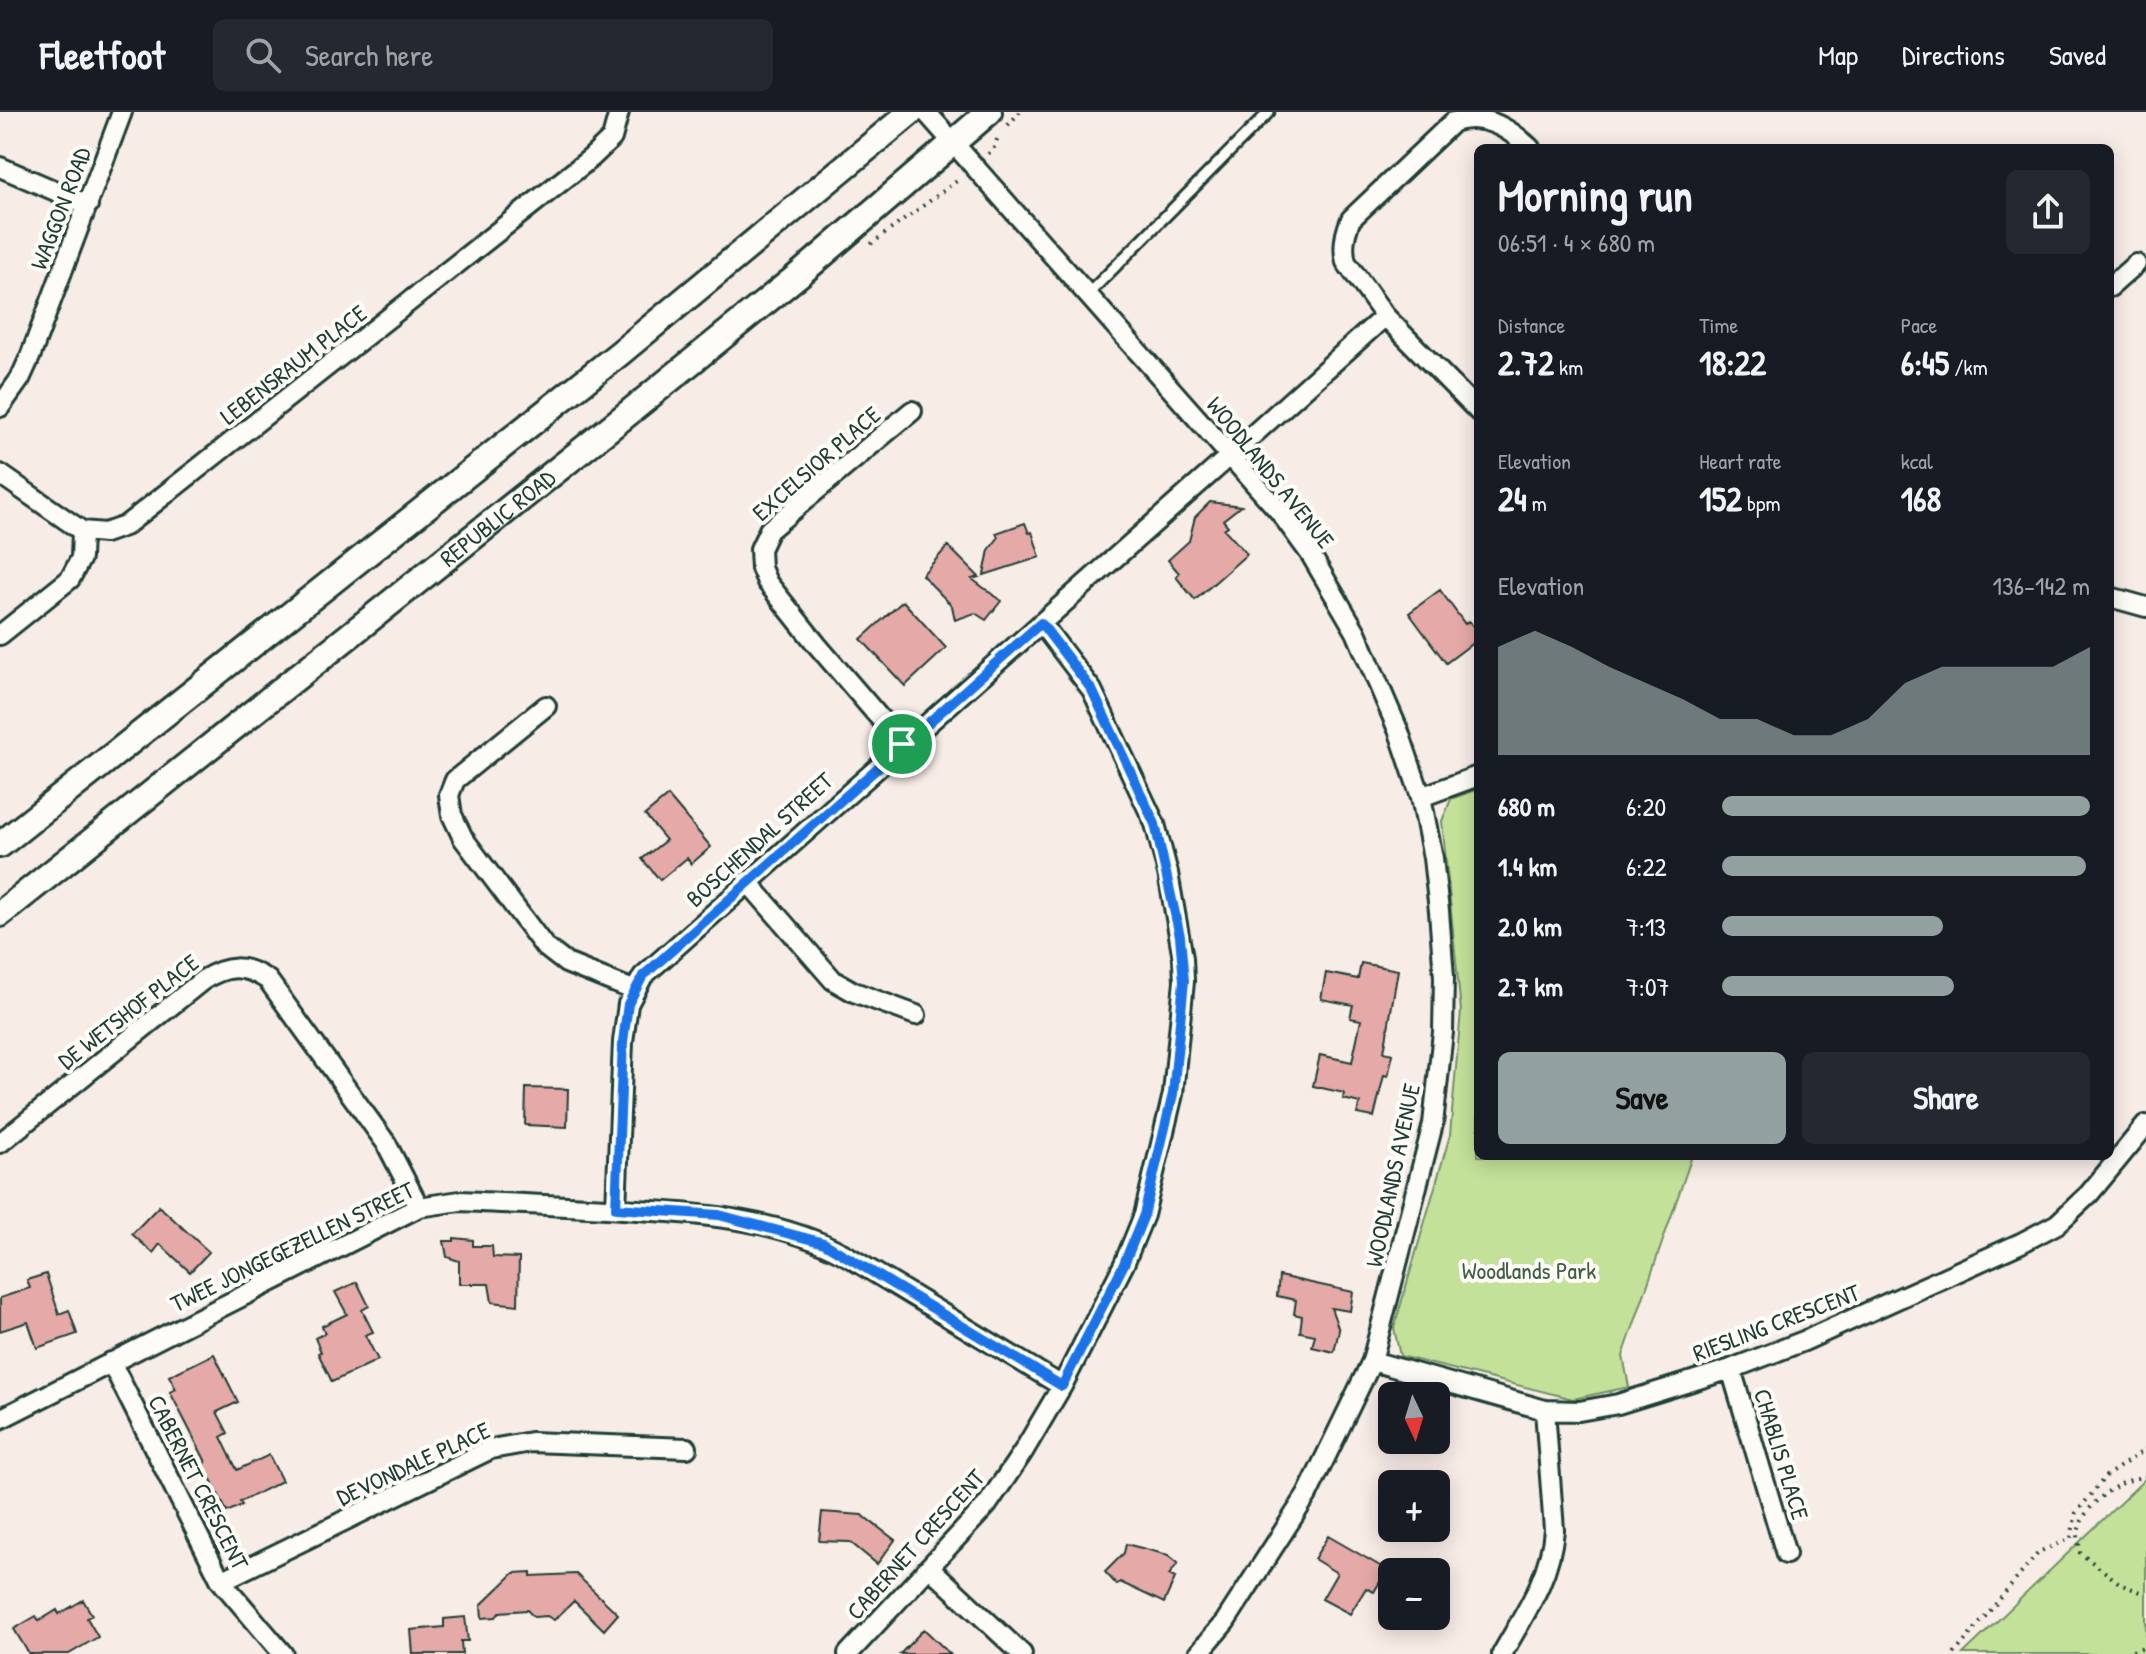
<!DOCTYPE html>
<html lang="en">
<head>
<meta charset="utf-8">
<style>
  body { margin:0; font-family:"Patrick Hand",sans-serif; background:#242831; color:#f1f3f6; height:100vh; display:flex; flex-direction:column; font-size:30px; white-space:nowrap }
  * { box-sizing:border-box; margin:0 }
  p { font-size:26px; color:#9ea1a6 }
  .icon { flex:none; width:44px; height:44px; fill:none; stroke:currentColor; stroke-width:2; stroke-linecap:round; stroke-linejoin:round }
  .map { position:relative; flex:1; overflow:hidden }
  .side { position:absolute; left:1474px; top:32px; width:640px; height:1016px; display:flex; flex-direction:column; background:#171b24; border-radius:12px; box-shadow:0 4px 20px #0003 }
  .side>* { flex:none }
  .needle { width:52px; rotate:176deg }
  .tools { position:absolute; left:1378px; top:1270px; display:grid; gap:16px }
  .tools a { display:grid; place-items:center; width:72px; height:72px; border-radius:12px; background:#171b24; box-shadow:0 4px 20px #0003; font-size:40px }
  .pin { position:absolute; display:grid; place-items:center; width:68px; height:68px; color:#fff; margin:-34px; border:4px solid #fff; border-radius:50%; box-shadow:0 2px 8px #0007 }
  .round { display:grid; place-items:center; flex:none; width:84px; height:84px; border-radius:12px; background:#242831 }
  .head { display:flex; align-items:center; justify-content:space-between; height:136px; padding:0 24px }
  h1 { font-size:44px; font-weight:800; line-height:60px }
  .metrics { display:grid; grid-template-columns:repeat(3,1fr); gap:12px; height:136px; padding:8px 24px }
  .metrics div { display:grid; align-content:center }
  .metrics b { font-size:34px; font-weight:800 }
  .metrics small { font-size:22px; font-weight:400 }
  .metrics p { font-size:22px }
  .chart { height:224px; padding:16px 24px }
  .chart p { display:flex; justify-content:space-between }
  .chart svg { width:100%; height:144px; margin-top:8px; fill:#92a19f; opacity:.7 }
  .button { display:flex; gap:16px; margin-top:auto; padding:16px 24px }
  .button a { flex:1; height:92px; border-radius:12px; background:#92a19f; color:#111; font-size:32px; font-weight:800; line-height:92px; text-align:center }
  .button a+a { background:#242831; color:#f1f3f6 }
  ul { padding:0 24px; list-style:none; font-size:26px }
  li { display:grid; grid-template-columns:128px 96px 1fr; align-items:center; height:60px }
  li i { height:20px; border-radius:10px; background:#92a19f }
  header { display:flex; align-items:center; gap:48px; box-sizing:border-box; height:112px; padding:0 40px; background:#171b24; border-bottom:2px solid #363941 }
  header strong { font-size:38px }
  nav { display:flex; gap:44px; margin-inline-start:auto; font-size:28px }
  .search { width:560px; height:72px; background:#242831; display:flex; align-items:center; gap:20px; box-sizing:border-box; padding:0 28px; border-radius:12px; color:#9ea1a6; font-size:30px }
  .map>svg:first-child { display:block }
  .green { fill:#c3e199; stroke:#718f66; stroke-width:2 }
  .building { fill:#e5aaa8; stroke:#1f3d34; stroke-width:2 }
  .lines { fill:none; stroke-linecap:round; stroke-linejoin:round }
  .lane-casing { stroke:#1f3d34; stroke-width:15 }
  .street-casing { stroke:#1f3d34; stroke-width:24 }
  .secondary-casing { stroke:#1f3d34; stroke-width:30 }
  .path { stroke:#1f3d34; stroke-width:4; stroke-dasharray:2 6; stroke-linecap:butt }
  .lane { stroke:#fdfcf7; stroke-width:9 }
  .street { stroke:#fdfcf7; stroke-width:18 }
  .secondary { stroke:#fdfcf7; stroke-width:24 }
  .route-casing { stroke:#fff; stroke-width:16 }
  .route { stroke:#1a73e8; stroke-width:10 }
  .labels { text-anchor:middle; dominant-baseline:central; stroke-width:8; stroke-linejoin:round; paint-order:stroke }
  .street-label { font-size:24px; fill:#1f3d34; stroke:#fdfcf7 }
  .park-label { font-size:24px; fill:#405e48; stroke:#fdfcf7 }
</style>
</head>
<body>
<header>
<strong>Fleetfoot</strong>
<div class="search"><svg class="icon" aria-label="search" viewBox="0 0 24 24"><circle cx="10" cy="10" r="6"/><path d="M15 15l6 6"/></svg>Search here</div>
<nav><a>Map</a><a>Directions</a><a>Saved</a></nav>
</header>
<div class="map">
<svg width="2146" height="1542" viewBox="0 0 2146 1542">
  <rect width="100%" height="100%" fill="#f8ece7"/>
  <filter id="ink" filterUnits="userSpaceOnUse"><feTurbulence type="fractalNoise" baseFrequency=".0125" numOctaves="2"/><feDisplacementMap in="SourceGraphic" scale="16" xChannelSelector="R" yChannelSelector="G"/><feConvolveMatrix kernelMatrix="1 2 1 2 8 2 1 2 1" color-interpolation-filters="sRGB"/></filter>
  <g filter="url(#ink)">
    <path class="green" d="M1478 677V1044H1692L1623 1244 1629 1275 1573 1287 1400 1244 1394 1216 1450 1023 1461 899 1442 709 1451 687Z
      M2146 1366V1542H1963Z"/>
    <path class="building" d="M1210 390 1241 394 1223 408 1228 414 1224 417 1247 442 1195 488 1176 465 1179 461 1168 448 1189 429 1195 405Z
      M1025 411 1029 421 1032 420 1040 445 984 463 989 438 998 426 996 421Z
      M948 434 979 465 972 467 1001 489 986 508 975 501 955 508 952 494 922 463Z
      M1440 478 1465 512 1469 509 1478 521V527L1446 551 1409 501Z
      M903 489 946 536 905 574 861 527Z
      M668 684 711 735 691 752 687 746 660 768 642 747 666 728 645 703Z
      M1361 851 1398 858 1384 940 1393 942 1388 964 1384 963 1374 1005 1357 1002 1360 991 1343 987 1344 981 1313 974 1320 943 1352 950 1361 908 1350 906 1353 893 1321 887 1326 861 1358 867Z
      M526 976 568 977 567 1015 525 1013Z
      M159 1094 209 1140 190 1160 160 1132 153 1141 132 1122Z
      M454 1126 473 1128V1134H492L493 1145 519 1146 518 1193 492 1190 489 1172H459V1149L447 1145 444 1129H454Z
      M46 1162 59 1202 69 1198 77 1222 37 1236 28 1210 0 1219V1186L30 1176 27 1168Z
      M1279 1164 1353 1180 1350 1199 1331 1196 1339 1218 1334 1240 1312 1235 1315 1223 1300 1220 1302 1204 1294 1202 1296 1188 1277 1184Z
      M357 1170 369 1194 362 1198 373 1220 365 1223 378 1248 332 1270 318 1241 321 1240 315 1226 325 1221 322 1214 347 1202 335 1180Z
      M214 1242 238 1290 217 1300 228 1321 221 1325 237 1358 269 1343 282 1369 240 1390 242 1393 227 1400 203 1351 206 1350 170 1280 176 1277 169 1264Z
      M822 1400 862 1403 895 1428 877 1452 850 1430 819 1429Z
      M1328 1424 1387 1458 1374 1480 1366 1476 1350 1502 1322 1487 1337 1461 1314 1447Z
      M1126 1432 1168 1443 1178 1451 1169 1463 1175 1466 1164 1491 1120 1470 1117 1473 1105 1460 1124 1441Z
      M531 1460V1464L576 1462 618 1502 604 1518 574 1489 554 1508 547 1504 534 1505 527 1498 500 1500 496 1505 482 1506 481 1493 514 1461Z
      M83 1488 92 1503 87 1506 98 1525 69 1542H29L14 1517 36 1504 39 1509 57 1498 59 1502Z
      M465 1505 468 1529H461L462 1542H413L411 1518 444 1515V1507Z
      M924 1517 950 1542H900Z"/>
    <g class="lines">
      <defs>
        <path id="lane" d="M1088 182 1269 0"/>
        <path id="street" d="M926 0 1279 399 1311 443 1356 520 1399 620 1421 685 1433 746 1439 799 1444 865 1443 920 1433 1012 1372 1249 1307 1383 1225 1510 1198 1542
          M0 55 88 93
          M2110 175 2136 152
          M0 295 20 267 30 245 122 0
          M1478 299 1385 204 1346 150C1342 134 1345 121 1351 107L1453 10C1482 0 1509 16 1530 36
          M0 362 82 419 105 421 125 414 591 46 612 26 619 0
          M2110 485 2146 495
          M0 523 70 467 81 446 82 419
          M546 594 455 668 449 683 452 703 463 726 544 834 566 851 633 878
          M902 632 817 533 767 470 761 456 760 437 769 418 912 299
          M1421 685 1478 664
          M747 769 833 868 854 880 916 903
          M0 1031 203 868C227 853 244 852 268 868L386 1031 419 1095
          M616 1096 623 930 628 892 643 864 1214 358 1385 204
          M1372 1249 1545 1298 1579 1299 1618 1292 1731 1257 1804 1229 2021 1131 2057 1112 2089 1082 2146 1013
          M111 1250 221 1469 283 1542
          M1731 1257 1786 1442
          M0 1307 419 1095 460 1089C519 1092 578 1094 637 1098 707 1102 780 1108 844 1142L1062 1274
          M929 1455 1022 1542
          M221 1469 491 1337 531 1330 687 1336
          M848 1542 987 1393 1023 1340 1062 1274 1124 1152 1144 1103 1173 982 1184 869 1183 846 1168 761 1155 712 1092 578 1041 511
          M1502 1542C1525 1501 1550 1466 1554 1418L1545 1298"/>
        <g id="secondary">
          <path d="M0 733 620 241 911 0"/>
          <path id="s1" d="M0 802 626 303 801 161 989 0"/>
        </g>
      </defs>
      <use href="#lane" class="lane-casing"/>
      <use href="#street" class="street-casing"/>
      <use href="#secondary" class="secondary-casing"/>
      <path class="path" d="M1008 13 1020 0
        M988 42 993 38 999 22
        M871 132 961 66
        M2146 1365C2119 1366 2081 1394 2078 1422 2078 1428 2080 1435 2080 1441L2122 1473 2146 1482
        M1954 1542 2039 1440 2071 1426 2076 1401 2106 1364 2146 1337
        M2125 1542 2146 1534"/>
      <use href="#lane" class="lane"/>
      <use href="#street" class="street"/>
      <use href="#secondary" class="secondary"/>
    </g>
  </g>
  <g class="lines" filter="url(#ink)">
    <defs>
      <path id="route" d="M1041 511 1092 578 1155 712 1180 824 1184 869 1173 982 1144 1103 1124 1152 1062 1274 824 1131 719 1103 616 1096 623 930 628 892 643 864Z"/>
    </defs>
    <use href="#route" class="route-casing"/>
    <use href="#route" class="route"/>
  </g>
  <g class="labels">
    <g class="street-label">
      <text transform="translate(60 96) rotate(-69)">WAGGON ROAD</text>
      <text transform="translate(293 252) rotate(-38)">LEBENSRAUM PLACE</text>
      <text transform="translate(816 351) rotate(-41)">EXCELSIOR PLACE</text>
      <text transform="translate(1271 360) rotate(51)">WOODLANDS AVENUE</text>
      <text stroke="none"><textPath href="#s1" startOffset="636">REPUBLIC ROAD</textPath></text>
      <text transform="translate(759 727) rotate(-42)">BOSCHENDAL STREET</text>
      <text transform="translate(128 899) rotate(-38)">DE WETSHOF PLACE</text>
      <text transform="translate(1392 1063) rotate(-78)">WOODLANDS AVENUE</text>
      <text transform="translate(292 1134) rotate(-26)">TWEE JONGEGEZELLEN STREET</text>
      <text transform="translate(1776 1210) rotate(-21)">RIESLING CRESCENT</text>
      <text transform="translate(1782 1342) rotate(73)">CHABLIS PLACE</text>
      <text transform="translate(413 1351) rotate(-25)">DEVONDALE PLACE</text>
      <text transform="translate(199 1370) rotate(63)">CABERNET CRESCENT</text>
      <text transform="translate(915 1432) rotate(-48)">CABERNET CRESCENT</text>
    </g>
    <g class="park-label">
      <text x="1529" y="1158">Woodlands Park</text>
    </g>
  </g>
</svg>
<div class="tools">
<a><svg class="needle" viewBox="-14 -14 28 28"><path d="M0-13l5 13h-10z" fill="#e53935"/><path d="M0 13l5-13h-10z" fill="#9ea1a6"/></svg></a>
<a>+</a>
<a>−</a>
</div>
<div class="pin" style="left:902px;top:632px;background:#1e9e55"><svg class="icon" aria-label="arrive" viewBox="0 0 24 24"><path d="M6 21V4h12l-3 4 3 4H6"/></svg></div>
<section class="side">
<div class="head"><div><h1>Morning run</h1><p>06:51 · 4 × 680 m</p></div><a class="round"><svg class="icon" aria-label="share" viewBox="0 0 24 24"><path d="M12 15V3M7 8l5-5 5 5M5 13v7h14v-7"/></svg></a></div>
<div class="metrics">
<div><p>Distance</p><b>2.72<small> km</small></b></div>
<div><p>Time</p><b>18:22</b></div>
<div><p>Pace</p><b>6:45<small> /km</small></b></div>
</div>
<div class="metrics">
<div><p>Elevation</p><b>24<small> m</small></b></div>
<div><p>Heart rate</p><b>152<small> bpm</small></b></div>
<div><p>kcal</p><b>168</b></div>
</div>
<div class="chart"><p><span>Elevation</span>136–142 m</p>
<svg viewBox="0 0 160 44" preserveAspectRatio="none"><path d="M0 44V11L10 6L20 11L30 17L40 22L50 27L60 33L70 33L80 38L90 38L100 33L110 22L120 17L130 17L140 17L150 17L160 11V44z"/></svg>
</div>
<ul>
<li><b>680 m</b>6:20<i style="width:100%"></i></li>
<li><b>1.4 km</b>6:22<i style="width:99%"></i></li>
<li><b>2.0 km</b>7:13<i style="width:60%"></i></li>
<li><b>2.7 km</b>7:07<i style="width:63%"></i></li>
</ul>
<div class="button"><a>Save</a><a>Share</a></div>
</section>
</div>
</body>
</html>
